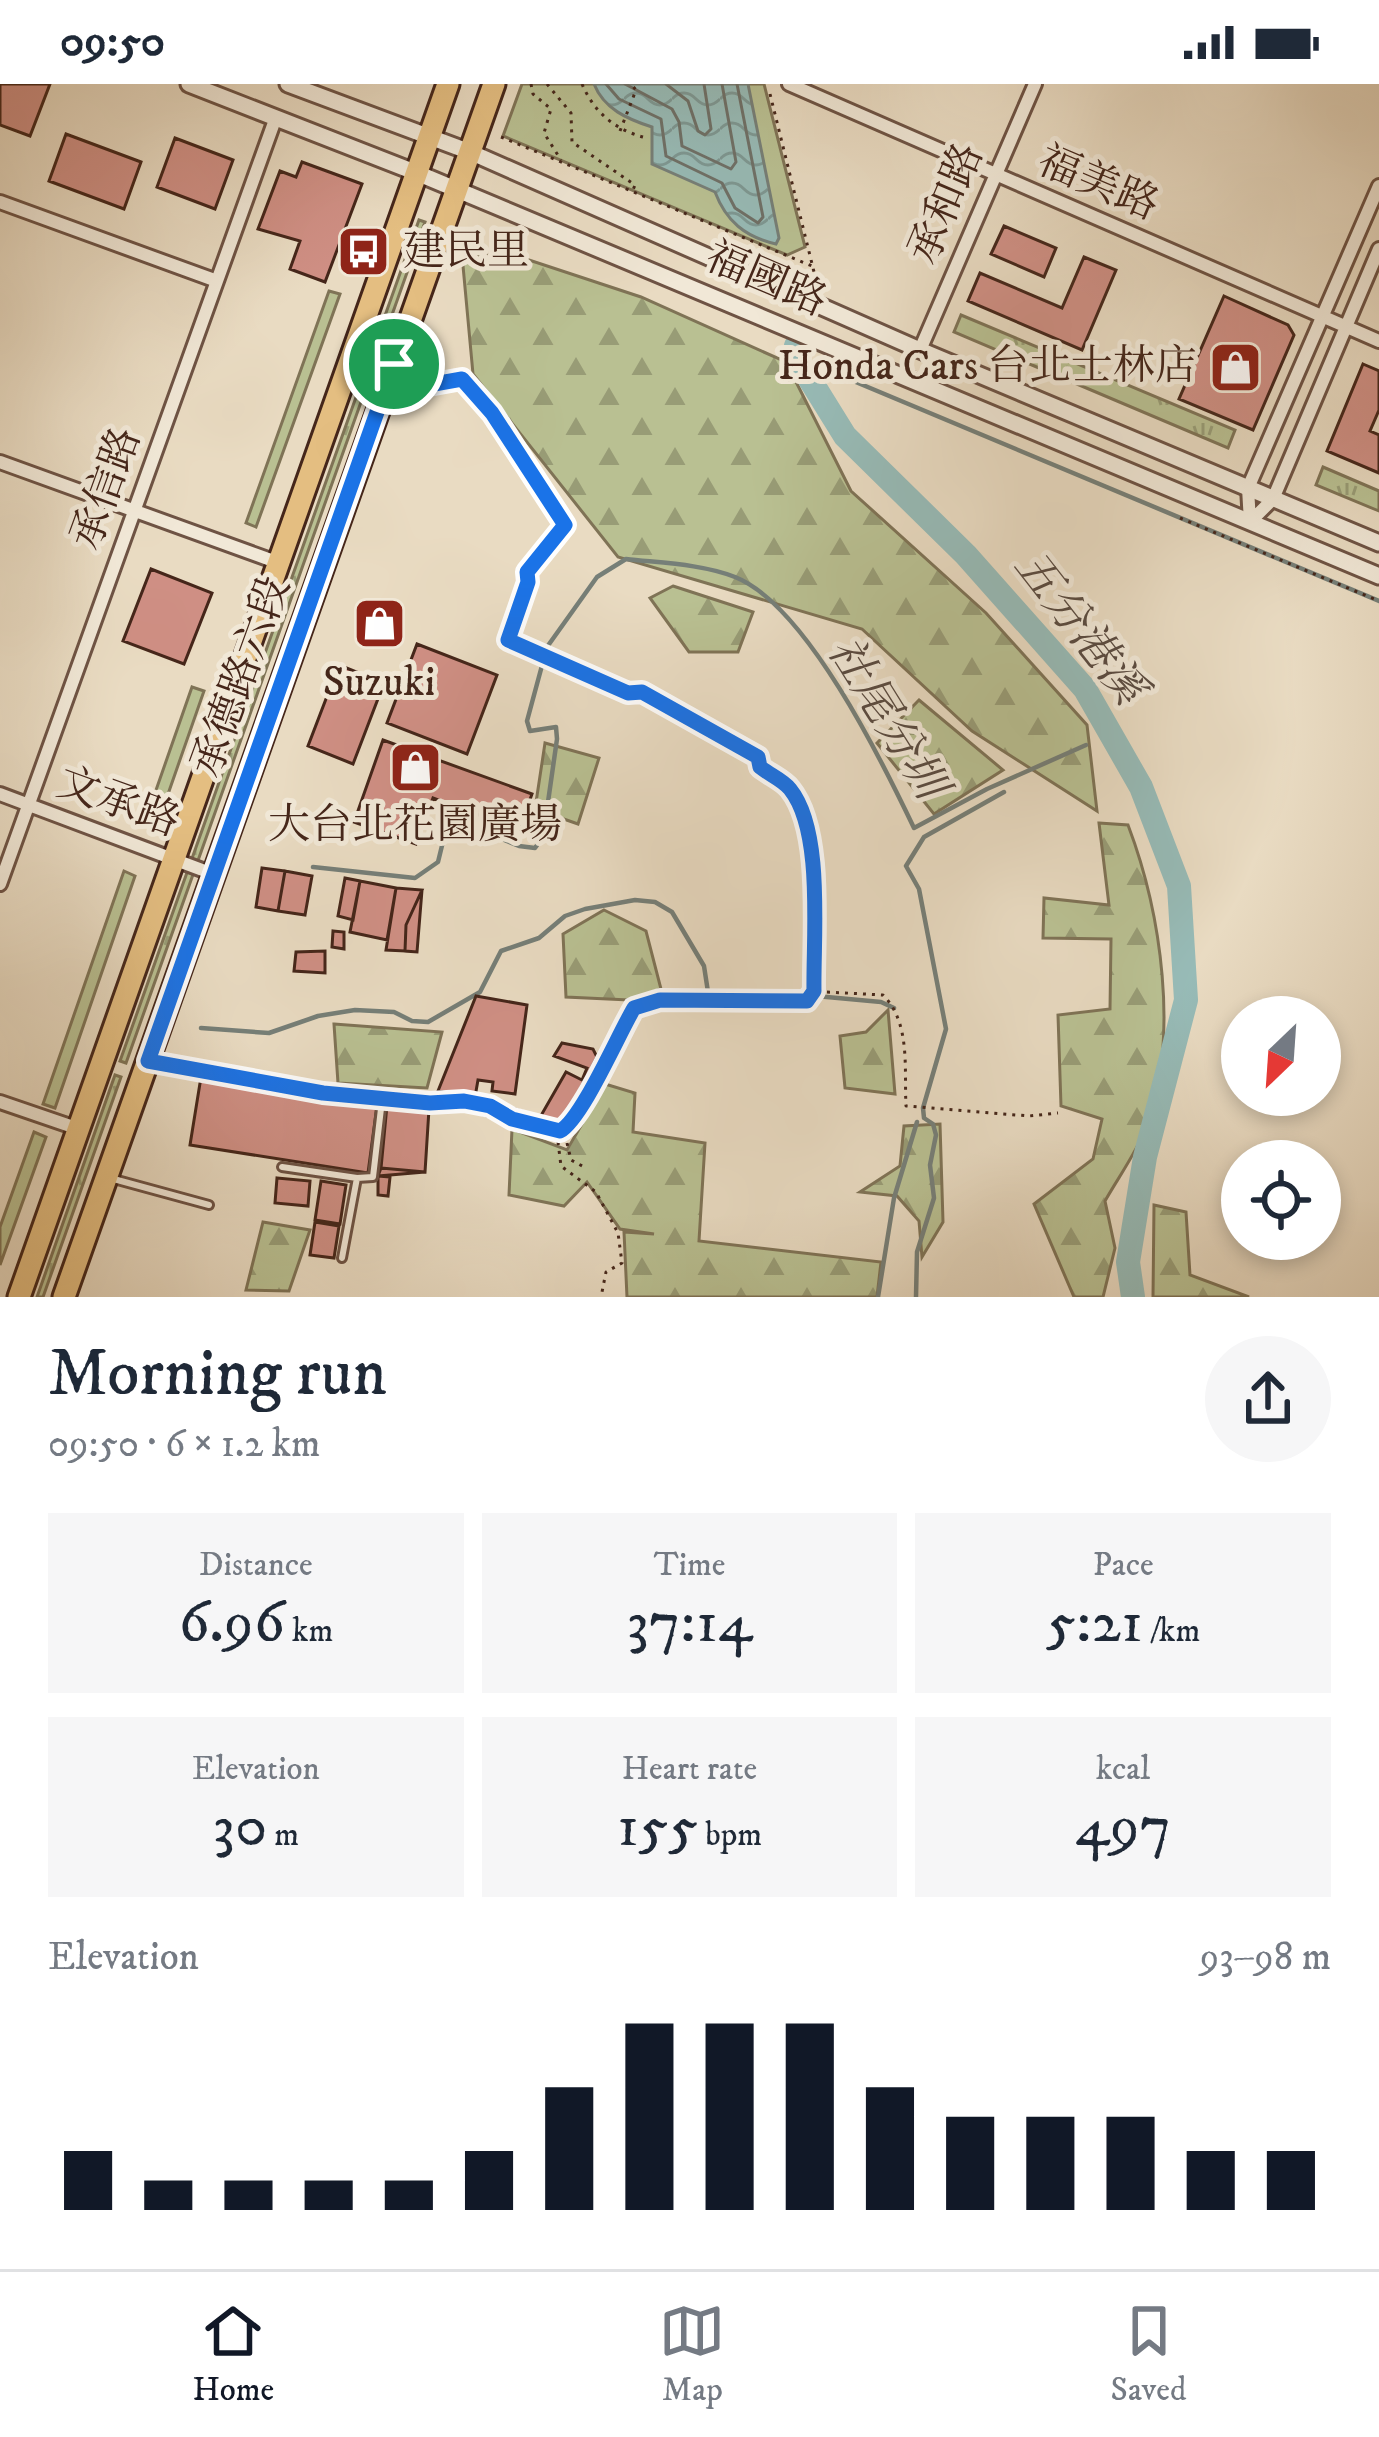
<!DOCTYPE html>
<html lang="en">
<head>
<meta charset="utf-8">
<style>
  body { margin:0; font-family:"IM FELL DW Pica","Noto Serif TC",serif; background:#f6f6f7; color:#1f2937; height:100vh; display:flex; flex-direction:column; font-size:45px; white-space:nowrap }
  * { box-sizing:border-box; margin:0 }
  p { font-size:39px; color:#747a83 }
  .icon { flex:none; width:66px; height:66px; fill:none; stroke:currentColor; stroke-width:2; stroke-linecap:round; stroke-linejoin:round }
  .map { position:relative; height:1213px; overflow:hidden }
  .drawer { display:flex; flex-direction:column; background:#fff; flex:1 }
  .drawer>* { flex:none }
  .needle { width:78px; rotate:205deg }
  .tools { position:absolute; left:1221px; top:912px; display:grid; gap:24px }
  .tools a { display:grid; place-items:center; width:120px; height:120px; border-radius:50%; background:#fff; box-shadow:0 6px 18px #0003; font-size:60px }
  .pin { position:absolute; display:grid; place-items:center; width:102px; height:102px; color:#fff; margin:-51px; border:6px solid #fff; border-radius:50%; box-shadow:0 3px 12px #0007 }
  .round { display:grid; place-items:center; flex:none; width:126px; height:126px; border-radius:63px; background:#f6f6f7 }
  .overview { display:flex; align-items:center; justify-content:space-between; height:204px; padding:0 48px }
  h1 { font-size:66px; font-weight:600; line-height:90px }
  .figures { display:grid; grid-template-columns:repeat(3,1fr); gap:18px; height:204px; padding:12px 48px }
  .figures div { display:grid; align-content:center; border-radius:0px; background:#f6f6f7; text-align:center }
  .figures b { font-size:60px; font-weight:600 }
  .figures small { font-size:33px; font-weight:400 }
  .figures p { font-size:33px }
  .chart { height:336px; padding:24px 48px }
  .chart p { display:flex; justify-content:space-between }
  .chart svg { width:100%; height:216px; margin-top:12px; stroke:#111827; stroke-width:6 }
  .status { display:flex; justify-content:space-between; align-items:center; height:84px; padding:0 60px; background:#fff; direction:ltr }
  .status svg { height:33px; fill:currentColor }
  .tabs { display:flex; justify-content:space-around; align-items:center; height:168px; border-top:3px solid #e0e1e3; background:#fff; font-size:33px; color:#747a83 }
  .tabs a { display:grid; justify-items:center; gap:6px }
  .tabs .selected { color:#111827 }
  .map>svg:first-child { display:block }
  .grass { fill:url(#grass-tufts); stroke:#7f7356; stroke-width:3 }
  .forest { fill:url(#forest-firs); stroke:#7f7356; stroke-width:3 }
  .park { fill:#b9c092; stroke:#7f7356; stroke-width:3 }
  .water { fill:url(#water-waves); stroke:#767f78; stroke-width:3 }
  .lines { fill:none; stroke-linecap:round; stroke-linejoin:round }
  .shore { stroke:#6e7068; stroke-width:3 }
  .stream { stroke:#767f78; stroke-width:4.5 }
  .river { stroke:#97bbb7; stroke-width:24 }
  .building { fill:#cf8f84; stroke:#45261a; stroke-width:3 }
  .service-casing { stroke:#6e5344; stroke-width:12 }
  .minor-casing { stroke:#6e5344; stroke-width:18 }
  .tertiary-casing { stroke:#6e5344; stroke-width:21 }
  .primary-casing { stroke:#45261a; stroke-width:27 }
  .path { stroke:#45261a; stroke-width:3; stroke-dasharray:3 6; stroke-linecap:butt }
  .service { stroke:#f1e8d7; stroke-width:6 }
  .minor { stroke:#f1e8d7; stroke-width:12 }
  .tertiary { stroke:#f1e8d7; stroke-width:15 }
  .primary { stroke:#e4be81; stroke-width:21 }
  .route-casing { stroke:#fff; stroke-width:24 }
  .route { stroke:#1a73e8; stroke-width:15 }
  .labels { text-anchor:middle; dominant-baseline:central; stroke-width:10; stroke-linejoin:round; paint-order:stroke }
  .street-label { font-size:42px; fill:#45261a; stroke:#f1e8d7 }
  .poi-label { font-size:42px; fill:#45261a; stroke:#f1e8d7 }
  .water-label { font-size:45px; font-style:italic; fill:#5a4b41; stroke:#f1e8d7 }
</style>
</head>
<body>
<div class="status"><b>09:50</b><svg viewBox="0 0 49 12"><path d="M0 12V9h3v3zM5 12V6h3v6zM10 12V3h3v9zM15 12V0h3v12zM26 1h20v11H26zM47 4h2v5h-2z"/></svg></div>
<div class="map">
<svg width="1379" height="1213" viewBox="0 0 1379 1213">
  <defs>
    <pattern id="grass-tufts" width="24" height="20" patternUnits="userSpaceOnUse" patternTransform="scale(3)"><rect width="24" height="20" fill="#b9c092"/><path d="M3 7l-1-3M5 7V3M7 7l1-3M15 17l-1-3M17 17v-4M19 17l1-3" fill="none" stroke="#989c76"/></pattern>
    <pattern id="forest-firs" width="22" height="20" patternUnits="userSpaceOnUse" patternTransform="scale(3)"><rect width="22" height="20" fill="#b9c092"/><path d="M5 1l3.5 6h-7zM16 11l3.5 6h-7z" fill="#989c76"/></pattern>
    <pattern id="water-waves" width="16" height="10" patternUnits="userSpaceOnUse" patternTransform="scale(3)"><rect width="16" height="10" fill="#97bbb7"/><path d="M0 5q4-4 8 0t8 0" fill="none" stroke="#7d9894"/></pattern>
  </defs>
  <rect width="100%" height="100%" fill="#e9dbc2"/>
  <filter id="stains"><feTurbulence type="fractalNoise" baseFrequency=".00167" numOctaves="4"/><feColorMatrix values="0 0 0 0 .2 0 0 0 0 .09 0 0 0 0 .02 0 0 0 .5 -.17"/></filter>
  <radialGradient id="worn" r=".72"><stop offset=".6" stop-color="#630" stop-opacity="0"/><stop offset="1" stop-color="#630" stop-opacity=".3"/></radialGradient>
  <path class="grass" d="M419 136 425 138 126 979 120 977Z
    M961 231 1235 346 1228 364 954 248Z
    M1323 383 1379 407V427L1316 401Z
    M115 991 121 993 43 1213H37Z"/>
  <path class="forest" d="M462 171H514L641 213 786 278 851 407 986 529 1087 641 1097 727 972 647 862 545 618 473 473 290Z
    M673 502 753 528 738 568H689L650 514Z
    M919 616 1003 686 934 730 877 659Z
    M545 659 599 674 578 740 535 725Z
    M1099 739 1128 741C1161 828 1180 954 1146 1044 1136 1069 1118 1094 1105 1117L1115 1164 1103 1213H1074L1034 1120 1093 1075 1102 1035 1061 1022 1058 931 1110 925 1111 855 1043 854 1044 814 1109 821Z
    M604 826 646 847 661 905 629 916 566 913 563 850Z
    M888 926 895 1010 845 1004 840 952 866 948Z
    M334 940 442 948 427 1004 338 999Z
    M605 1000 635 1009 633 1048 705 1059 699 1157 881 1178 877 1213H627L624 1148 654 1150 620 1145 587 1098 564 1122 509 1111 512 1045 567 1066Z
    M940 1040 943 1138 922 1173 919 1137 897 1112 860 1108 900 1082 904 1042Z
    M1154 1121 1186 1128 1190 1191 1249 1213H1153Z
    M263 1138 310 1146 289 1207 246 1206Z"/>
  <path class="park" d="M522 0H764L805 163 787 171 503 52Z
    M329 207 340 210 256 443 246 439Z
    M192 603 204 607 160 733 148 729Z
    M124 787 135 792 55 1024 43 1020Z
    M34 1048 46 1053 0 1181V1143Z"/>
  <path class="water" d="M594 0H748L779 154 776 160C745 153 726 137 715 108L652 80V43C627 35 604 25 594 0Z"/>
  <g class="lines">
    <path class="shore" d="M606 0 619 15 661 35 666 72 722 99 735 124 758 139 763 133 737 0
      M625 0 672 25 679 38 682 62 731 85 736 78 722 0
      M666 0 688 17 698 47 705 51 711 45 704 0"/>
    <path class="stream" d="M796 273 1379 517
      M313 783 415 794 438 778 449 733 519 762 535 764 543 753 557 655 556 643 530 647 527 637 547 563 597 493 626 475C661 479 702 480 735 493 806 521 882 677 914 744L987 705 1086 661
      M816 912 881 918 894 924
      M201 944 269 949 318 932 355 926 394 928 412 937 428 938 480 908 501 867 539 854 565 832 585 825 635 816 655 818 672 828 704 882 708 908 721 911
      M878 1213 894 1114 917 1038
      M916 1213 917 1168 934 1114 930 1081 936 1051 933 1040 924 1034 923 1024 946 945 919 805 906 782 924 753 1004 708"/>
    <path class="river" d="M796 262V273L845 352 966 471 1085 605 1141 703 1179 802 1186 916 1145 1073 1128 1178 1133 1213"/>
  </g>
  <path class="building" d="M0 0H50L30 52 0 41Z
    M66 50 141 78 124 125 49 97Z
    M175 54 233 76 215 125 157 103Z
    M302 78 362 100 325 198 290 185 300 157 258 145 280 87 296 93Z
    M1004 142 1056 164 1044 193 991 170Z
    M1084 173 1116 186 1082 266 968 217 980 189 1062 224Z
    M1224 212 1288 241 1294 251 1253 346 1179 315Z
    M1363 280 1379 287V326L1370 347 1379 351V389L1327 367Z
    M151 485 212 509 184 580 123 557Z
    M417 560 497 591 467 670 387 639Z
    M339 581 384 599 353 680 308 662Z
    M383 656 532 710 519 746 433 714 416 760 354 738Z
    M262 784 285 787 278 827 256 823Z
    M285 787 312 792 305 831 278 827Z
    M345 794 360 797 353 836 338 832Z
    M360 797 396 804 387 856 350 848Z
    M396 804 422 806 406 841 405 867 386 866Z
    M422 806 417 868 405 867 406 841Z
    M333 847 344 848V865L332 863Z
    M325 867V889L294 887 296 868Z
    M476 912 527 921 515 1010 492 1007 493 998 478 996 475 1013 438 1007Z
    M562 959 593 965 597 973 562 1039 556 1040 539 1035 566 988 582 996 587 984 554 972Z
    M201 993 377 1022 368 1089 190 1061Z
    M387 1021 429 1025 425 1088 381 1084Z
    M381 1084 425 1088 378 1092Z
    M378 1092 390 1093 388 1112 378 1111Z
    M277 1094 310 1097 308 1122 275 1119Z
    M321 1097 346 1101 340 1140 315 1136Z
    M315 1138 339 1142 334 1174 310 1171Z"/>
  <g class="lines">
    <defs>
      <path id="service" d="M397 282 434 300 462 295 492 329 565 441 527 488
        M282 1083 357 1094 373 1093 382 1016
        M110 1094 209 1121
        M342 1174 357 1094"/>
      <path id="minor" d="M789 0 1379 257
        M0 118 217 197
        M920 266 1035 0
        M0 378 279 479
        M1250 438 1248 404 1379 102
        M1250 438 1273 415 1379 165
        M0 710 213 790
        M0 800 276 33
        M148 977 323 1009 430 1019 464 1017 560 1047C583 1034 618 951 634 924L660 916 807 917 814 907 813 789
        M0 1018 79 1045"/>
      <path id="tertiary" d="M189 0 417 89 1379 492
        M288 0 470 68 920 266 1379 459"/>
      <path id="primary" d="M19 1213 448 0
        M64 1213 494 0"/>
    </defs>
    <use href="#service" class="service-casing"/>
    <use href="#minor" class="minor-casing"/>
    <use href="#tertiary" class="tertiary-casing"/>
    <use href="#primary" class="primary-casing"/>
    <path class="path" d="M531 0 533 10 551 25 544 49 561 76
      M547 0 571 29 572 58 635 101 633 106
      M582 0C594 28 614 45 643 53
      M770 10 816 196
      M620 47 636 6 631 0
      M501 53 812 182
      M1180 434 1379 517
      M528 497 508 556 628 609 642 608 758 673 761 683C769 690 779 694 786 700 800 710 813 759 813 776
      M827 908 883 911C911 939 904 985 906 1022L1029 1032 1058 1029
      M558 1058 561 1082 596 1108 618 1149 622 1179 606 1188 601 1213
      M567 1059 571 1076 584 1083"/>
    <use href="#service" class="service"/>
    <use href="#minor" class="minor"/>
    <use href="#tertiary" class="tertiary"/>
    <use href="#primary" class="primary"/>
  </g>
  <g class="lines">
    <defs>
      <path id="route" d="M394 280 434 300 462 295 492 329 565 441 527 488 528 498 508 556 628 609 642 608 758 673 760 683C770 691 783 696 790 705 824 747 813 853 814 907L807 917 660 916 634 924C618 951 582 1035 560 1047L512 1035 490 1022 464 1017 430 1019 323 1009 148 977Z"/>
    </defs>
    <use href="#route" class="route-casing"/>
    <use href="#route" class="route"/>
  </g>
  <defs>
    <symbol id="bus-square" viewBox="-11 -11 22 22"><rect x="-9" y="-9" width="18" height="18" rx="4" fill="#8f2418" stroke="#f1e8d7"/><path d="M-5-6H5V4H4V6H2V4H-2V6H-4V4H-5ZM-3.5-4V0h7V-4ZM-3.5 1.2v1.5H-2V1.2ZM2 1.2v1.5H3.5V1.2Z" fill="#fff"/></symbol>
    <symbol id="shop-square" viewBox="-11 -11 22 22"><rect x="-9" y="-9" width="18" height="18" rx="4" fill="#8f2418" stroke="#f1e8d7"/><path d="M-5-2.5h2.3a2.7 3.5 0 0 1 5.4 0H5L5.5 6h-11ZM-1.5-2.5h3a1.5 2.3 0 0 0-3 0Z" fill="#fff"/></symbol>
  </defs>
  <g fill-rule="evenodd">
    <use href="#bus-square" x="334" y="138" width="59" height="59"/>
    <use href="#shop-square" x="1206" y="254" width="59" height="59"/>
    <use href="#shop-square" x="350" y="510" width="59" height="59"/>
    <use href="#shop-square" x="386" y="654" width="59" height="59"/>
  </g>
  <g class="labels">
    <g class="street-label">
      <text transform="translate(1098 100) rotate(23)">福美路</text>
      <text transform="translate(947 120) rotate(-67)">承和路</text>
      <text transform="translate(766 196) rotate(23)">福國路</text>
      <text transform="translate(107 405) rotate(-70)">承信路</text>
      <text transform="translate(242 593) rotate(-70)">承德路六段</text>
      <text transform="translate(118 719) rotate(20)">文承路</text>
    </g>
    <g class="poi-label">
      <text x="403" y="168" text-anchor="start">建民里</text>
      <text x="1197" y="283" text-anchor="end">Honda Cars 台北士林店</text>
      <text x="379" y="599">Suzuki</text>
      <text x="415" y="742">大台北花園廣場</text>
    </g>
    <g class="water-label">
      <text transform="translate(1079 544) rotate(52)">五分港溪</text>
      <text transform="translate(886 634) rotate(58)">社尾分圳</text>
    </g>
  </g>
  <rect width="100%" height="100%" filter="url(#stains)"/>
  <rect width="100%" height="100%" fill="url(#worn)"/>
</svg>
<div class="tools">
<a><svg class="needle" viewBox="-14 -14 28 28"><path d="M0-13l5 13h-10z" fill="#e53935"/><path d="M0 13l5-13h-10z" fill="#747a83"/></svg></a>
<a><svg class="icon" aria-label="locate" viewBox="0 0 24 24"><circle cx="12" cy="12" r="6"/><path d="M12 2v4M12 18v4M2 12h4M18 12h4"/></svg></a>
</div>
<div class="pin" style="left:394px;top:280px;background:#1e9e55"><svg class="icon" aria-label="arrive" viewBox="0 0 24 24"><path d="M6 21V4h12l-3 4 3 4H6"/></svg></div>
</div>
<section class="drawer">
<div class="overview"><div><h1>Morning run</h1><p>09:50 · 6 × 1.2 km</p></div><a class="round"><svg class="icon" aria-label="share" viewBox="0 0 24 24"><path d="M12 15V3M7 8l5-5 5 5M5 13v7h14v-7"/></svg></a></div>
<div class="figures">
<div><p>Distance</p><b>6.96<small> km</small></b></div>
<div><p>Time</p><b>37:14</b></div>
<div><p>Pace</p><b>5:21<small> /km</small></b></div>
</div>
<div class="figures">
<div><p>Elevation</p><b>30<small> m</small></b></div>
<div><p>Heart rate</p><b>155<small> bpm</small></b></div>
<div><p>kcal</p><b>497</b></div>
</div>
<div class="chart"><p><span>Elevation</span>93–98 m</p>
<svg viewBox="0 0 160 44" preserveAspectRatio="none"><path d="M5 44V32M15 44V38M25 44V38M35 44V38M45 44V38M55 44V32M65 44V19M75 44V6M85 44V6M95 44V6M105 44V19M115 44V25M125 44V25M135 44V25M145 44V32M155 44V32"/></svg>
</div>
</section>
<nav class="tabs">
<a class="selected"><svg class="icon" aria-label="home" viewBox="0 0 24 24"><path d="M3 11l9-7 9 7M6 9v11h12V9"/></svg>Home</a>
<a><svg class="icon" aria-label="map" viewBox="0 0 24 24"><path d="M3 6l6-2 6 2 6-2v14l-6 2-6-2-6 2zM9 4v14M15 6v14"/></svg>Map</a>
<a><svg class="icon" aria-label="saved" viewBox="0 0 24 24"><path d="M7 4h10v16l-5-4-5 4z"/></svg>Saved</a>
</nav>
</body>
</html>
